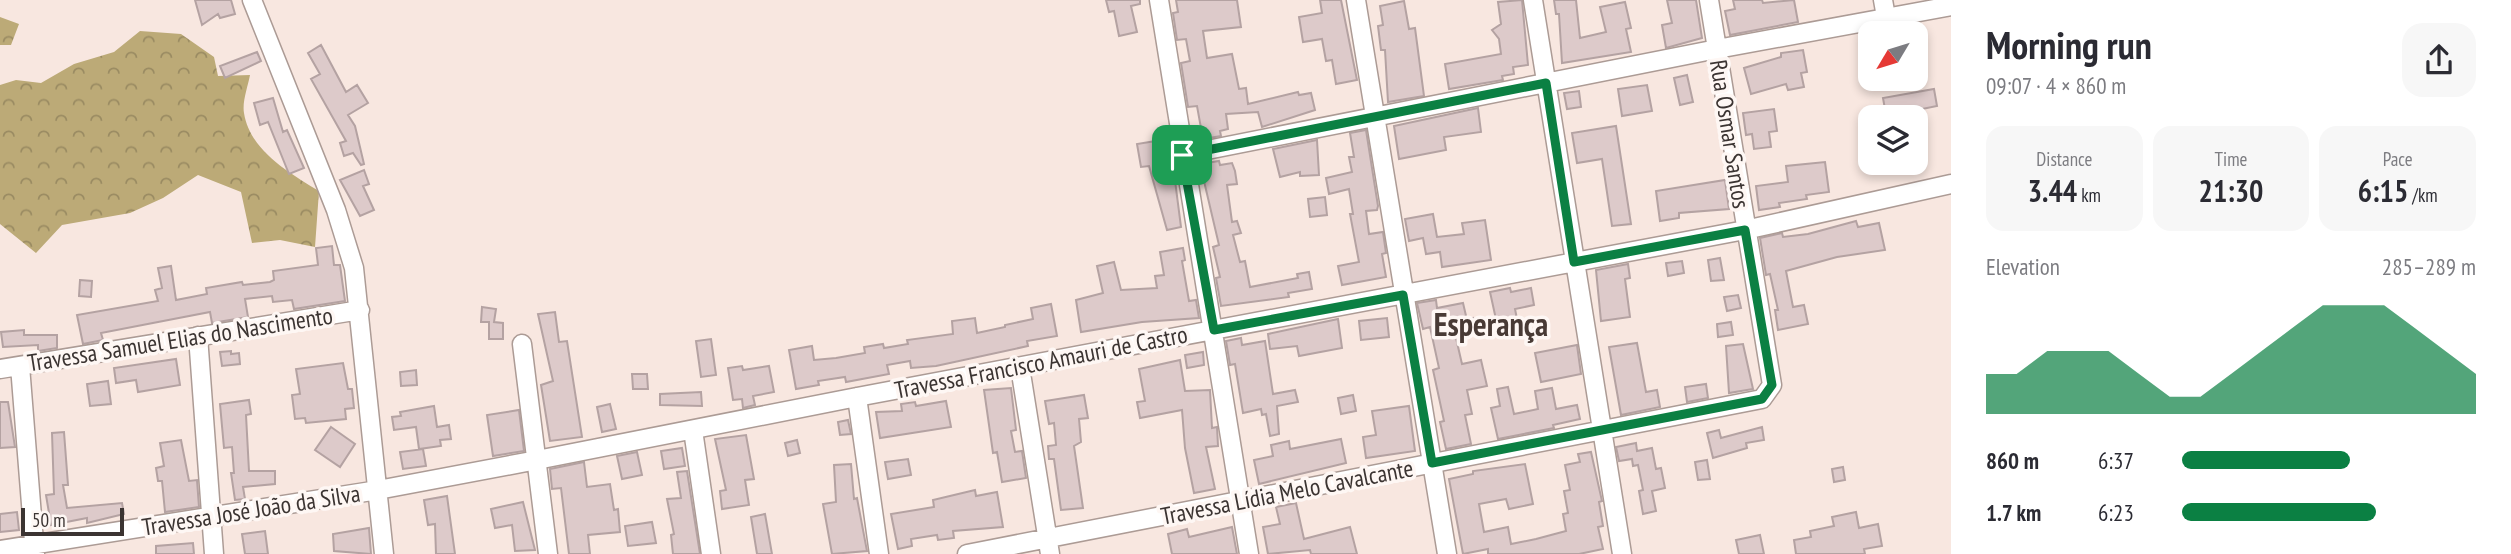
<!DOCTYPE html>
<html lang="en">
<head>
<meta charset="utf-8">
<style>
  body { margin:0; font-family:"PT Sans Narrow",sans-serif; background:#f7f7f7; color:#2b2b33; height:100vh; display:flex; flex-direction:column; font-size:26px; white-space:nowrap }
  * { box-sizing:border-box; margin:0 }
  p { font-size:23px; color:#7c7c81 }
  .icon { flex:none; width:38px; height:38px; fill:none; stroke:currentColor; stroke-width:2; stroke-linecap:round; stroke-linejoin:round }
  .map { position:relative; flex:1; overflow:hidden }
  .drawer { display:flex; flex-direction:column; background:#fff; width:560px }
  .drawer>* { flex:none }
  .needle { width:46px; rotate:232deg }
  .controls { position:absolute; left:1858px; top:21px; display:grid; gap:14px }
  .controls a { display:grid; place-items:center; width:70px; height:70px; border-radius:14px; background:#fff; box-shadow:0 4px 10px #0003; font-size:35px }
  .scale { position:absolute; left:21px; bottom:18px; width:103px; box-sizing:border-box; padding-left:7px; border:4px solid #3b3432; border-top:0; font-size:19px; line-height:24px; white-space:nowrap; color:#3b3432; -webkit-text-stroke:5px #fef7f4; paint-order:stroke }
  .pin { position:absolute; display:grid; place-items:center; width:60px; height:60px; color:#fff; margin:-30px; border-radius:14px; box-shadow:0 4px 10px #0006 }
  .round { display:grid; place-items:center; flex:none; width:74px; height:74px; border-radius:21px; background:#f7f7f7 }
  .headline { display:flex; align-items:center; justify-content:space-between; height:119px; padding:0 35px }
  h1 { font-size:38px; font-weight:600; line-height:52px }
  .figures { display:grid; grid-template-columns:repeat(3,1fr); gap:10px; height:119px; padding:7px 35px }
  .figures div { display:grid; align-content:center; border-radius:18px; background:#f7f7f7; text-align:center }
  .figures b { font-size:30px; font-weight:600 }
  .figures small { font-size:19px; font-weight:400 }
  .figures p { font-size:19px }
  .chart { height:196px; padding:14px 35px }
  .chart p { display:flex; justify-content:space-between }
  .chart svg { width:100%; height:126px; margin-top:7px; fill:#0b8043; opacity:.7 }
  ul { padding:0 35px; list-style:none; font-size:23px }
  li { display:grid; grid-template-columns:112px 84px 1fr; align-items:center; height:52px }
  li i { height:18px; border-radius:9px; background:#0b8043 }
  main { display:flex; flex:1; min-height:0 }
  .map>svg:first-child { display:block }
  .forest { fill:url(#forest-crowns) }
  .building { fill:#ddcaca; stroke:#b4a2a2; stroke-width:2 }
  .lines { fill:none; stroke-linecap:round; stroke-linejoin:round }
  .minor-casing { stroke:#ac9b95; stroke-width:21 }
  .minor { stroke:#fff; stroke-width:18 }
  .route-casing { stroke:#fff; stroke-width:14 }
  .route { stroke:#0b8043; stroke-width:9 }
  .labels { text-anchor:middle; dominant-baseline:central; stroke-width:7; stroke-linejoin:round; paint-order:stroke }
  .street-label { font-size:24px; fill:#3b3432; stroke:#fef7f4 }
  .district-label { font-size:32px; font-weight:bold; fill:#483a35; stroke:#fef7f4 }
</style>
</head>
<body>
<main>
<div class="map">
<svg width="1951" height="554" viewBox="0 0 1951 554">
  <defs>
    <pattern id="forest-crowns" width="20" height="18" patternUnits="userSpaceOnUse" patternTransform="scale(1.75)"><rect width="20" height="18" fill="#bcaa77"/><path d="M2 6a3 3 0 1 1 6 0M12 15a3 3 0 1 1 6 0" fill="none" stroke="#9a8b62"/></pattern>
  </defs>
  <rect width="100%" height="100%" fill="#f8e7e0"/>
  <path class="forest" d="M0 17 19 24 11 45H0Z
    M140 31 181 34 214 57 218 76 250 75C248 86 242 102 244 113 250 151 290 173 319 191L315 247 280 240 252 243 241 192 198 175 163 198 130 213 62 225 36 253 0 224V85L16 80 41 83 74 64 114 52Z"/>
  <path class="building" d="M195 0H231L235 14 220 18 218 14 202 25Z
    M1106 0H1140V4L1131 6 1137 32 1119 36 1114 11 1109 12Z
    M1176 0H1237L1241 27 1203 31 1207 58 1232 54 1239 89 1246 88 1248 104 1298 92 1299 95 1311 93 1315 110 1262 127 1258 112 1226 114 1228 129 1220 131 1221 136 1203 139 1197 106 1188 107 1181 63 1190 61 1186 39 1177 40 1173 13 1178 12Z
    M1320 0H1341L1357 80 1336 84 1332 60 1326 61 1322 39 1303 42 1299 17 1322 13Z
    M1522 0 1528 65 1513 67 1514 74 1502 76 1503 80 1449 89 1445 64 1501 54 1499 39 1492 30 1501 24 1498 2Z
    M1554 0H1576L1580 38 1606 32 1600 7 1625 2 1631 28 1626 29 1631 52 1562 63 1559 14H1556Z
    M1667 0H1696L1702 38 1666 48 1662 25 1672 23Z
    M1733 0H1762L1763 3 1794 0 1798 22 1730 35 1725 11 1735 9Z
    M1404 1 1409 29 1415 28 1424 96 1388 102 1385 50H1381L1378 26 1383 25 1380 6Z
    M321 45 346 92 357 85 368 103 348 115 355 126 364 164 361 165 353 153 344 156 340 143 346 141 311 79 320 74 308 53Z
    M1803 50 1807 72 1801 73 1804 87 1788 90 1786 84 1751 94 1744 68 1781 57V53Z
    M257 52 261 61 225 78 220 66Z
    M1687 75 1693 102 1680 105 1674 78Z
    M1647 85 1652 111 1622 116 1618 89Z
    M1934 89 1937 106 1917 110 1918 117H1901L1900 112 1886 115 1883 98Z
    M1579 91 1581 107 1567 109 1564 93Z
    M273 98 283 132 287 130 304 168 289 174 268 122 260 125 254 103Z
    M1478 108 1481 132 1444 137 1446 150 1399 159 1394 126Z
    M1774 109 1777 131 1769 132 1771 147 1754 149 1752 134 1746 135 1743 113Z
    M1616 126 1631 224 1612 226 1602 159 1577 163 1572 133Z
    M1366 130 1378 206 1377 210 1366 211 1369 234 1383 232 1386 253 1382 254 1386 277 1342 285 1338 266 1359 262 1350 214H1353L1349 189 1329 194 1326 178 1352 172 1349 157H1354L1350 133Z
    M1162 140 1167 166 1173 165 1181 227 1167 230 1149 166 1141 167 1137 144Z
    M1317 140 1319 175 1300 176V172L1280 177 1273 149Z
    M1219 161 1220 165 1232 163 1235 171 1237 184 1227 185 1232 222 1237 221 1241 233 1233 235 1240 262 1245 261 1250 287 1298 278 1297 274 1309 272 1312 289 1288 293 1289 297 1221 306 1216 278 1220 277 1213 247 1219 245 1200 164Z
    M1825 162 1829 192 1806 195 1807 199 1779 203 1780 207 1759 210 1756 186 1788 182 1786 166Z
    M364 170 369 184 363 186 374 210 360 216 340 180Z
    M1725 180 1729 209 1679 213V218L1660 221 1656 191Z
    M1325 197 1327 215 1310 217 1308 199Z
    M1433 214 1437 237 1464 234 1462 223 1485 220 1491 260 1442 267 1440 252 1426 254 1423 238 1409 241 1405 219Z
    M1856 221 1858 227 1879 223 1885 250 1837 257 1786 271 1793 307 1804 305 1808 324 1778 330 1775 310H1778L1770 274 1766 275 1760 238 1782 233 1783 237 1808 234Z
    M332 246 334 265H340L345 301 294 309 292 300 273 302 272 296 245 299 248 317 212 323 210 312 101 333 103 340 83 344 77 315 158 301 155 290 162 288 158 268 171 266 176 300 207 294 206 288 242 282 243 285 270 282 274 280 273 271 318 265 316 248Z
    M1183 248 1185 260 1182 261 1189 301 1196 300 1199 318 1142 322 1081 332 1076 300 1103 293 1097 266 1114 262 1121 290 1157 288 1155 276 1164 275 1160 252Z
    M1720 258 1724 280 1711 281 1708 260Z
    M1682 261 1684 273 1668 276 1666 263Z
    M1628 264 1630 278 1625 279 1630 317 1601 321 1596 270Z
    M80 280 92 281 91 297 79 296Z
    M1510 288 1511 292 1531 288 1534 305 1515 309 1519 329 1499 333 1490 292Z
    M1738 295 1741 308 1727 311 1724 297Z
    M1436 300 1437 308 1463 303 1467 320 1473 318 1477 334 1456 338 1462 364 1481 360 1487 386 1467 390 1472 414 1465 415 1471 444 1446 449 1440 422 1444 421 1433 370 1439 368 1430 327 1423 329 1417 303Z
    M1051 304 1057 336 1027 341 1028 346 936 366 911 368 910 361 887 365 889 374 846 382 845 377 818 381 819 385 796 389 789 350 812 346 814 360 836 358 865 353 864 347 883 344 884 348 908 344 907 340 953 334 952 321 975 318 977 333 1005 327V325L1033 319 1031 308Z
    M482 307 496 309 494 322 503 323V339H489V322H481Z
    M555 312 559 342 567 341 582 437 550 441 541 385 553 381 538 314Z
    M1387 318 1389 337 1361 340 1359 321Z
    M1338 319 1342 348 1299 356 1297 346 1270 349 1268 334Z
    M1731 322 1733 335 1718 337 1717 324Z
    M24 330V335H57V348L38 351V345L3 347 1 332Z
    M1241 338 1242 345 1265 341 1273 394 1295 390 1298 402 1277 406 1279 434 1270 436 1266 414 1262 415 1261 409 1243 413 1235 364 1230 365 1226 341Z
    M711 339 716 375 701 377 696 341Z
    M1637 343 1646 392 1657 390 1660 407 1621 415 1609 347Z
    M1743 344 1753 389 1729 393 1726 346Z
    M1577 345 1581 374 1541 382 1535 353Z
    M231 351V354L239 353 240 364 222 366 220 352Z
    M1203 352 1204 365 1187 368 1185 355Z
    M176 359 180 385 138 392 136 380 116 383 114 368Z
    M1180 360 1185 391 1210 390 1212 428 1217 427 1218 446 1206 447 1215 489 1194 493 1185 448 1182 410 1140 418 1137 402 1145 401 1139 369Z
    M343 363 348 389H352L354 408 345 409 346 419 306 423 305 418 295 419 292 395 300 394 296 369Z
    M742 366 743 370 769 366 774 392 753 396 755 405 743 408 742 399 733 400 728 368Z
    M416 370 417 385 401 386 400 372Z
    M632 374H647L648 389H633Z
    M108 381 111 404 90 406 87 384Z
    M1706 384 1708 398 1687 402 1685 387Z
    M1508 387 1514 414 1538 409 1535 391 1552 388 1556 409 1577 405 1580 419 1553 425 1554 428 1498 439 1491 408 1500 406 1497 389Z
    M1011 388 1016 430 1011 431 1015 452 1022 451 1026 478 1002 482 997 452 993 453 984 390Z
    M701 392 702 406 660 405V394Z
    M1084 395 1088 418 1079 419 1081 442 1074 446 1083 508 1061 510 1054 459H1049L1048 446 1056 445 1054 423 1049 424 1045 401Z
    M1353 395 1356 411 1341 414 1338 398Z
    M249 400 251 414 246 415 249 471H275V484L243 487 245 499 235 500 231 473H234L232 447 224 448 220 404Z
    M946 401 951 427 880 438 876 412 902 411 901 404 915 402 916 406Z
    M0 402H8L15 447 0 448Z
    M610 404 616 429 602 432 597 407Z
    M434 406 437 427 449 425 451 439 440 440 441 446 419 449 416 427 394 430 392 417 401 416 400 412Z
    M1409 406 1415 451 1366 458 1363 437 1376 435 1372 411Z
    M519 410 524 451 493 456 487 415Z
    M848 420 851 434 840 435 838 422Z
    M331 427 355 444 340 467 315 450Z
    M1762 427 1764 440 1746 443 1747 448 1713 458 1707 433 1719 430 1721 438Z
    M64 432 68 485H63L67 508 122 503 124 514 87 523V518L51 525 46 495 54 494 52 433Z
    M746 435 754 479 745 480 749 505 722 509 720 491 726 490 715 439Z
    M1341 439 1346 463 1259 484 1254 460 1273 456 1271 445 1289 441 1290 449Z
    M181 440 189 481 197 480 199 507 165 512 162 481H158L156 468 164 466 160 443Z
    M797 440 800 453 788 456 785 443Z
    M1636 443 1637 451 1652 448 1656 469 1661 468 1665 488 1652 491 1656 511 1643 514 1639 491 1643 490 1638 465 1633 466 1632 459 1619 461 1616 447Z
    M682 448 685 466 664 469 661 451Z
    M423 449 426 466 403 469 400 452Z
    M637 452 642 475 622 479 617 456Z
    M1591 452 1602 501 1599 502 1603 526 1598 527 1603 549 1579 554H1488V549L1463 554 1449 479 1473 474V471L1525 464 1533 504 1509 509 1506 499 1479 504 1484 532 1508 527 1511 544 1536 539 1566 531 1563 514 1568 513 1564 491 1570 490 1565 465 1580 462 1578 454Z
    M908 459 911 475 888 479 885 462Z
    M1707 460 1710 479 1698 480 1695 462Z
    M584 462 587 487 610 484 614 510 618 509 620 532 588 535 590 554H569L561 488 552 489 550 469Z
    M851 464 854 499 857 498 867 551 832 554 823 504 836 502 834 465Z
    M1843 467 1845 480 1834 482 1832 469Z
    M687 471 700 554H673L671 535 674 534 667 499 681 498 677 472Z
    M975 490 976 496 997 492 1003 527 953 531 954 538 938 540 937 535 911 539 912 546 898 549 891 514 934 507 933 500Z
    M447 496 455 554H436L435 524 428 525 424 500Z
    M523 502 535 550 515 551 512 525 495 528 491 509Z
    M1296 503 1304 539 1350 527 1357 554H1311L1310 550 1268 554 1263 527 1280 524 1276 507Z
    M17 512 19 530 0 532V514Z
    M1856 512 1859 528 1878 524 1882 546 1864 549 1865 554H1796L1794 540 1811 537 1810 531 1834 526 1832 517Z
    M765 514 772 554H757L751 517Z
    M652 522 656 543 628 546 625 526Z
    M1232 527 1237 554H1172L1168 534 1187 529 1189 537Z
    M369 528 371 554 334 551 333 534Z
    M265 531 268 554H245L242 534Z
    M1760 535 1764 554H1739L1736 540Z
    M193 543 194 554H156V546Z"/>
  <g class="lines">
    <defs>
      <path id="minor" d="M252 0 336 210 354 268 384 554
        M1159 0 1249 554
        M1356 0 1447 554
        M1533 0 1622 554
        M1883 0 1886 17
        M1182 155 1717 49 1951 6
        M198 336 214 554
        M522 344 548 554
        M20 366 35 554
        M1020 367 1050 554
        M0 369 360 310
        M857 397 879 554
        M693 430 711 554
        M0 550 378 490 537 460 857 397 1745 230 1951 184
        M967 554 1762 399 1772 385 1709 0"/>
    </defs>
    <use href="#minor" class="minor-casing"/>
    <use href="#minor" class="minor"/>
  </g>
  <g class="lines">
    <defs>
      <path id="route" d="M1546 83 1574 262 1745 230 1772 385 1762 399 1432 463 1403 295 1214 330 1182 155Z"/>
    </defs>
    <use href="#route" class="route-casing"/>
    <use href="#route" class="route"/>
  </g>
  <g class="labels">
    <g class="street-label">
      <text transform="translate(1730 134) rotate(81)">Rua Osmar Santos</text>
      <text transform="translate(180 339) rotate(-9)">Travessa Samuel Elias do Nascimento</text>
      <text transform="translate(1041 362) rotate(-11)">Travessa Francisco Amauri de Castro</text>
      <text transform="translate(1287 492) rotate(-11)">Travessa Lídia Melo Cavalcante</text>
      <text transform="translate(251 510) rotate(-9)">Travessa José João da Silva</text>
    </g>
    <g class="district-label">
      <text x="1491" y="324">Esperança</text>
    </g>
  </g>
</svg>
<div class="controls">
<a><svg class="needle" viewBox="-14 -14 28 28"><path d="M0-13l5 13h-10z" fill="#e53935"/><path d="M0 13l5-13h-10z" fill="#7c7c81"/></svg></a>
<a><svg class="icon" aria-label="layers" viewBox="0 0 24 24"><path d="M12 4l9 5-9 5-9-5zM3 14l9 5 9-5"/></svg></a>
</div>
<div class="scale">50 m</div>
<div class="pin" style="left:1182px;top:155px;background:#1e9e55"><svg class="icon" aria-label="arrive" viewBox="0 0 24 24"><path d="M6 21V4h12l-3 4 3 4H6"/></svg></div>
</div>
<section class="drawer">
<div class="headline"><div><h1>Morning run</h1><p>09:07 · 4 × 860 m</p></div><a class="round"><svg class="icon" aria-label="share" viewBox="0 0 24 24"><path d="M12 15V3M7 8l5-5 5 5M5 13v7h14v-7"/></svg></a></div>
<div class="figures">
<div><p>Distance</p><b>3.44<small> km</small></b></div>
<div><p>Time</p><b>21:30</b></div>
<div><p>Pace</p><b>6:15<small> /km</small></b></div>
</div>
<div class="chart"><p><span>Elevation</span>285–289 m</p>
<svg viewBox="0 0 160 44" preserveAspectRatio="none"><path d="M0 44V30L10 30L20 22L30 22L40 22L50 30L60 38L70 38L80 30L90 22L100 14L110 6L120 6L130 6L140 14L150 22L160 30V44z"/></svg>
</div>
<ul>
<li><b>860 m</b>6:37<i style="width:57%"></i></li>
<li><b>1.7 km</b>6:23<i style="width:66%"></i></li>
</ul>
</section>
</main>
</body>
</html>
